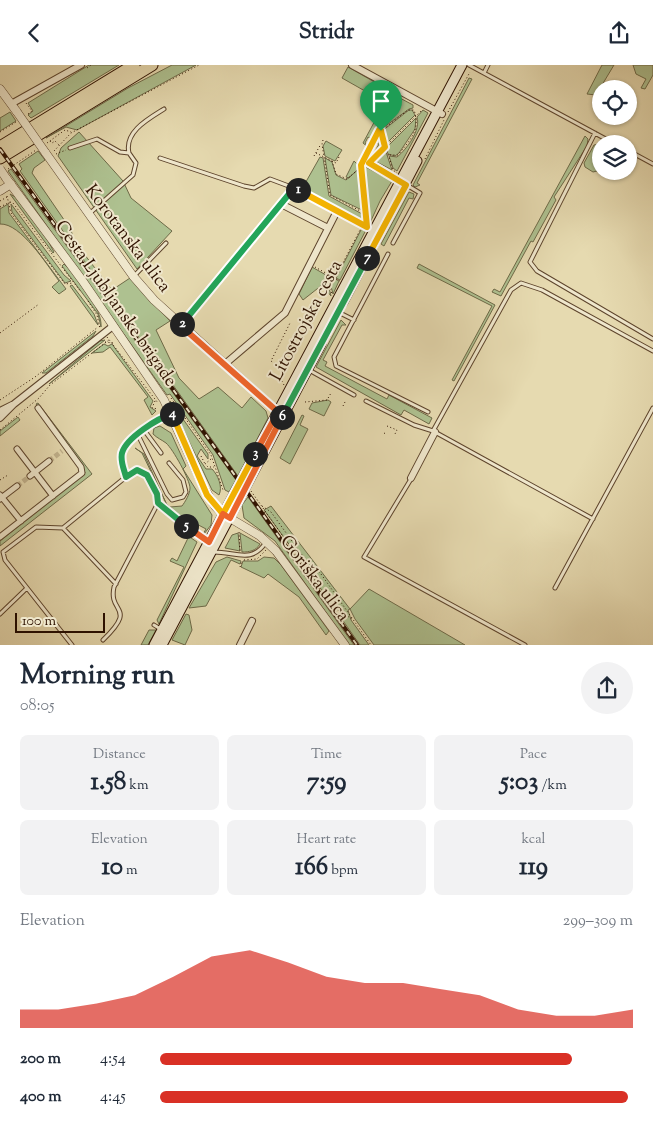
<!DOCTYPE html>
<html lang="en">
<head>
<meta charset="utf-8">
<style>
  body { margin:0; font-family:"Sorts Mill Goudy",serif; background:#f2f2f3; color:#1f2937; height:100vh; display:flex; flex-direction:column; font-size:19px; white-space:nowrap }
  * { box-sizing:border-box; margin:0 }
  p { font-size:16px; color:#747a83 }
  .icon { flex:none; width:28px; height:28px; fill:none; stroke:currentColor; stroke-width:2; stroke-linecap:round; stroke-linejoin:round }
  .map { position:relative; height:580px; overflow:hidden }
  .side { display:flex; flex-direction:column; background:#fff; flex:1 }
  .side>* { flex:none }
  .buttons { position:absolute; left:592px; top:15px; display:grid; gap:10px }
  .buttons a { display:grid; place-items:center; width:45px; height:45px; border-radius:50%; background:#fff; box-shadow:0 1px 4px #0004; font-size:25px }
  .scale { position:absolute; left:15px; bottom:12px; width:90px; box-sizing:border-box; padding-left:5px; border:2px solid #2f1200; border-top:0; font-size:14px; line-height:18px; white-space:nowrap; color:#2f1200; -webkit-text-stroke:4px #efe7cc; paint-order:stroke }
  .pin { position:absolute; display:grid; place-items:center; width:42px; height:42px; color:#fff; margin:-51px -21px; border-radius:50% 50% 50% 0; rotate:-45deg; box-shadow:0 0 5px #0007 }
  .pin .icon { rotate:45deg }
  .km { position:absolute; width:25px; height:25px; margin:-12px; border-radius:50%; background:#222; color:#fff; font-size:14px; line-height:25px; text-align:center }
  .round { display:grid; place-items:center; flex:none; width:52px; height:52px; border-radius:26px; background:#f2f2f3 }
  .overview { display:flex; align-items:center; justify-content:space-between; height:85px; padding:0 20px }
  h1 { font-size:28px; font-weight:700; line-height:38px }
  .metrics { display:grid; grid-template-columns:repeat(3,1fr); gap:8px; height:85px; padding:5px 20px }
  .metrics div { display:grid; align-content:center; border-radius:8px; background:#f2f2f3; text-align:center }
  .metrics b { font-size:25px; font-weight:700 }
  .metrics small { font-size:14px; font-weight:400 }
  .metrics p { font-size:14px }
  .chart { height:140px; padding:10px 20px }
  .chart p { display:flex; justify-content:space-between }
  .chart svg { width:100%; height:90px; margin-top:5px; fill:#d93025; opacity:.7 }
  ul { padding:0 20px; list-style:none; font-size:16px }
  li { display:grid; grid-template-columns:80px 60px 1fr; align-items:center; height:38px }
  li i { height:12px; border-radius:6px; background:#d93025 }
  header { display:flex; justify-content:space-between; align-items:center; height:65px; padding:0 20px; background:#fff; font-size:22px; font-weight:700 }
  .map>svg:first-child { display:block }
  .green { fill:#aec190; stroke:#6e6a48 }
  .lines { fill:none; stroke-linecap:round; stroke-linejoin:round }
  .pedestrian-tunnel { stroke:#c1b28d; stroke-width:5; stroke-dasharray:5 2.5; stroke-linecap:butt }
  .service-casing { stroke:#5d442c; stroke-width:5 }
  .pedestrian-casing { stroke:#5d442c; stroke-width:7 }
  .minor-casing { stroke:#5d442c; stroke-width:8 }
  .tertiary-casing { stroke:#5d442c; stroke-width:9 }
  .secondary-casing { stroke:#2f1200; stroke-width:11 }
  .trunk-casing { stroke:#2f1200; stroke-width:13 }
  .path { stroke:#2f1200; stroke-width:1; stroke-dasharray:1 2.5; stroke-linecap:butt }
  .service { stroke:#efe7cc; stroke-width:3 }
  .pedestrian { stroke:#efe7cc; stroke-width:5 }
  .minor { stroke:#efe7cc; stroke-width:6 }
  .tertiary { stroke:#efe7cc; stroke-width:8 }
  .secondary { stroke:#efe7cc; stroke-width:9 }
  .trunk { stroke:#e6dab0; stroke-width:11 }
  .rail-casing { stroke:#2f1200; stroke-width:4 }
  .rail { stroke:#efe7cc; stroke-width:2; stroke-dasharray:5.5; stroke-linecap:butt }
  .tertiary-bridge-casing { stroke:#5d442c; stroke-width:9; stroke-linecap:butt }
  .tertiary-bridge { stroke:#efe7cc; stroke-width:8 }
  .split-1-casing { stroke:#fff; stroke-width:10 }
  .split-2-casing { stroke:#fff; stroke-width:10 }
  .split-3-casing { stroke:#fff; stroke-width:10 }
  .split-4-casing { stroke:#fff; stroke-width:10 }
  .split-5-casing { stroke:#fff; stroke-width:10 }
  .split-6-casing { stroke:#fff; stroke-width:10 }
  .split-7-casing { stroke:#fff; stroke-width:10 }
  .split-8-casing { stroke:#fff; stroke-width:10 }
  .split-1 { stroke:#f5b400; stroke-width:6 }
  .split-2 { stroke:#22a559; stroke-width:6 }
  .split-3 { stroke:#f0652b; stroke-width:6 }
  .split-4 { stroke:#f5b400; stroke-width:6 }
  .split-5 { stroke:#22a559; stroke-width:6 }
  .split-6 { stroke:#f0652b; stroke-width:6 }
  .split-7 { stroke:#22a559; stroke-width:6 }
  .split-8 { stroke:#f5b400; stroke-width:6 }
  .labels { text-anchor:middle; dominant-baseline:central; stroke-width:4; stroke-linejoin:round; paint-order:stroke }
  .street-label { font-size:18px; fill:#2f1200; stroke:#efe7cc }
</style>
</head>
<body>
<header><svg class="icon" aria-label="back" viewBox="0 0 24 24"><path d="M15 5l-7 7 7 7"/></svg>Stridr<svg class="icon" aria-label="share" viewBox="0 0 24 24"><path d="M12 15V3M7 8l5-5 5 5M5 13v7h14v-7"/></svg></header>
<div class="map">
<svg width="653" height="580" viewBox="0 0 653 580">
  <rect width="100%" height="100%" fill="#e6dab0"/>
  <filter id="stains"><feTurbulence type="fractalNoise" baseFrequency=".004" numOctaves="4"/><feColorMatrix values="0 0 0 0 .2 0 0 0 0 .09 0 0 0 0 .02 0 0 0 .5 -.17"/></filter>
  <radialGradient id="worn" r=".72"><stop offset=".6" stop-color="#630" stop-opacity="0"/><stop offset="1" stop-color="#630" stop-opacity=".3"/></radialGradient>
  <path class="green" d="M89 0H119L31 53 28 50 33 46 28 38Z
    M172 0H196L77 65 66 62 46 73 128 23Z
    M602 0H614L596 30 587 29Z
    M633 0H653V10L645 24 641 23 646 14 636 9Z
    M348 2 378 19 372 30 342 13Z
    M469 13 472 14 417 118 420 120 415 122 413 120Z
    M380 26 387 31 390 27 396 31 373 75 368 72 365 78 369 83 363 78 378 50 369 46Z
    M398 32 413 40V43L409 44 380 65Z
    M409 45H412L415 50 385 80 382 66Z
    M423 45 428 48 397 106 393 103 389 91 397 92C407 84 421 65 417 52Z
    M10 47 16 56 0 66V53Z
    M416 53 415 64 399 88 395 91 388 89 386 83Z
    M79 67 123 116 131 133 172 166 137 204 58 91 61 83Z
    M379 67 384 82 371 94 367 90H373L379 79 374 78Z
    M585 71 588 74 587 81 554 132 556 135 533 177 531 176 501 231 492 227 494 224 500 227Z
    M326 76 342 85 335 96 325 91 323 81Z
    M599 79 601 80V100L597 106 593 107 585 102 584 98 594 80Z
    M385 84 392 105 373 95Z
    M38 86 45 95 34 103 32 108 71 165 74 176 112 225 130 213 170 256 156 265 179 313 199 334 218 322 242 343 251 332 266 346 268 353 238 411 20 106 22 104 19 99Z
    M320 92 323 93 329 131 364 150V156L299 122H303Z
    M325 93 332 97 336 110 346 115 360 103 364 146 331 130Z
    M354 96 360 102 349 113 346 112Z
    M362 100 392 116 380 136 369 160 366 150Z
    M11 104 236 415 229 427 225 425 213 390 170 329 167 330 8 106Z
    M409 127 414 129 413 134 409 133 384 181 381 179Z
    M10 129 17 133 46 172 54 187 53 188Z
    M8 139 9 148 66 224 59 229 52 222 59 216C47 200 21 158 0 159V144Z
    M11 139 64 210 71 216 65 218 12 147Z
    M362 163 366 165 340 215 336 213Z
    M64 199C77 211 103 245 101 262L98 249 62 201Z
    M419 199 495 240 454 316 452 315 492 241 417 203Z
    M312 202 326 210 331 231 322 220 303 235 299 229Z
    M328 210 339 216 333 229Z
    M72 220 94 249 98 260 70 221Z
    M341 255 346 260H342L323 295 327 297 325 301 387 334 389 330 432 353 429 359 404 345 401 350 316 302Z
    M96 266 93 271 46 308H42Z
    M105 275 49 319 100 276Z
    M104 279 108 281 112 279 153 336 150 342 156 346 152 350 144 335 148 332 110 282 103 287 92 288Z
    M328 335 331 337 324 351 309 344 312 338Z
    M170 336 208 389V394L201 384 197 391 206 404H212C218 410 223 422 219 430L212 425Z
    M38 338 92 409 0 481V476L85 408 82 399 36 339Z
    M302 350 304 351 300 360 308 364 290 399 280 393Z
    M18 352 20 355 0 371V366Z
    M160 361 171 368 186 401 183 404 212 450 211 460 204 469 200 468 203 469 206 464 172 446 167 440 142 388 135 383 144 389 166 438 170 442 182 441C185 437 190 429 190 423 190 415 173 384 166 378 162 375 157 373 153 369L154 363Z
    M248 432 354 580H349L275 476 244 453 242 440Z
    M271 441 350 544 369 524 465 580H374L355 554 350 544 348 545 351 555 369 580H360L339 550 335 549 344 550 333 541 297 490 299 488 293 481 291 482 264 445Z
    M178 464 197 477 159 559 157 555 184 502 170 496 172 493 177 496 188 473 175 465Z
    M238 468 240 486 225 483 232 470Z
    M240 468 260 479C256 486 249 487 242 487Z
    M227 492 241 496 240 499 231 495 206 541 189 543 216 497Z
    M264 492 274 493 281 500 329 566 326 570 299 532 268 509 264 513 241 502 243 496H258Z
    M186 549 189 550 192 565 185 580 172 575Z
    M149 565H156L148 580H141Z"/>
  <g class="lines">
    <path class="pedestrian-tunnel" d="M49 396 62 386
      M17 421 30 411"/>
    <defs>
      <path id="service" d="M469 0 615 79
        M484 8 488 0
        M595 68 530 197 537 206 653 274
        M70 83 97 74 120 87 129 88 136 98 133 110 89 149
        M629 86 653 99
        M129 88C124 67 148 54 164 44
        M160 93 244 121 254 123 270 114 294 123
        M363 95 400 116
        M393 178 420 128 405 119
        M388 189 334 292 336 301 428 347
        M134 211 166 178
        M334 245 354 255
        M309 305 354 330
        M366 336 414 360 433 366 593 454
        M144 365 161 388
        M433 366 511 225 521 218 542 225 653 286
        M138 370 167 429 172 435 183 432 186 427 183 415 169 398
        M126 412C124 404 121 396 122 388 126 372 157 355 171 349
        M411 414 364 492 525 580
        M159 438 207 476
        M63 463 116 519
        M214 487C236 487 252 499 266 477
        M555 523 653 343
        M0 549 27 523
        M154 560 162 565
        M72 580 5 495 3 487 36 462 63 463 132 407 140 405 150 414 158 438 114 522C108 549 138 541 103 575"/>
      <path id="pedestrian" d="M17 384 53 431
        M30 411 49 396
        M0 430 21 456
        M0 434 17 421
        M0 472 82 408 81 402 38 343"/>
      <path id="minor" d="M352 0 442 49
        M11 39 81 0
        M281 139 328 163
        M181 261 294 123 376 167
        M225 299 285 248 337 146
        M0 346 12 340
        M0 353 14 339 113 261
        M411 413 435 367
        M240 580 252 556"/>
      <path id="tertiary" d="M0 24 17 47
        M45 87 133 211 154 235 281 350
        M6 113 82 215 164 335 204 423 215 441 223 449 260 471 276 486 345 580
        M0 126 11 119"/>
      <path id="secondary" d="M343 237 417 96
        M154 580 462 0
        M162 580 321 279"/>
      <path id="trunk" d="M0 82 134 0
        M0 93 152 0"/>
    </defs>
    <use href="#service" class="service-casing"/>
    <use href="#pedestrian" class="pedestrian-casing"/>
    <use href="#minor" class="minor-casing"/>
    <use href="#tertiary" class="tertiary-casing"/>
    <use href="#secondary" class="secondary-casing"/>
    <use href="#trunk" class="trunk-casing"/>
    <path class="path" d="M87 3 91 0
      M26 38 32 46 28 49
      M448 47 470 7
      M381 66 408 45H414C421 65 410 75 398 90H387
      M381 66 393 105 397 108
      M0 67 16 57
      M323 75 322 79 330 130 364 148
      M50 76 52 78 55 76 59 80
      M47 78 65 65 71 67
      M54 86 71 68 199 0
      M316 88 336 98 340 90
      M56 89 66 85
      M314 91 321 79
      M365 92 397 31
      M373 94 421 46
      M425 94 444 55
      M332 96 336 109 347 114 361 102
      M361 100 366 153
      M8 104 36 85
      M7 131 11 148 65 219 73 218
      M0 136 7 132
      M10 137 13 138 81 227
      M0 142 10 137
      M315 202 340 216
      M327 210 332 230
      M335 213 360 165
      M88 236 97 250 100 264
      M0 268 39 239
      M107 272 158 338
      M328 275 339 254
      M105 277 113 278
      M284 320 280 313 284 305 271 296 290 258
      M171 333 211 390 223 425
      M0 335 35 312 98 262
      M155 336 152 343 158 344
      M305 337 327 335 331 328
      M343 341 346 335
      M387 361 397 365 395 369
      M0 365 39 333 50 320 109 275
      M384 368 386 369
      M201 391 205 399
      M211 394 205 399 208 402H214
      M0 415 8 410
      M251 426 337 548
      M262 441 271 447 305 494 321 509 371 580
      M264 448 266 447
      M239 467 240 486
      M244 495 257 494 266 485
      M240 502 242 496
      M333 546 336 544 352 554"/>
    <use href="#service" class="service"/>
    <use href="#pedestrian" class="pedestrian"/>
    <use href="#minor" class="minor"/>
    <use href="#tertiary" class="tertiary"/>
    <use href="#secondary" class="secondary"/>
    <use href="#trunk" class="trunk"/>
    <defs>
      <path id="rail" d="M0 84 357 580"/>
    </defs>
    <use href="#rail" class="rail-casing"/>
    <use href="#rail" class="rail"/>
    <defs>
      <path id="tertiary-bridge" d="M17 47 45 87
        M0 104 6 113"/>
    </defs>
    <use href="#tertiary-bridge" class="tertiary-bridge-casing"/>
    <use href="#tertiary-bridge" class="tertiary-bridge"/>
  </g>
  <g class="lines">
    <defs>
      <path id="split-1" d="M298 125 367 162 361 100 379 65 381 66"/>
      <path id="split-2" d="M182 259 294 123 298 125"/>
      <path id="split-3" d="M182 259 181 261 278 347 255 389"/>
      <path id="split-4" d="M172 349 207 430 223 449 255 389"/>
      <path id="split-5" d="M172 349C158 353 126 373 122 388 120 396 124 404 126 412L137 405 147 410 157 429 158 438 186 461"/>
      <path id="split-6" d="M186 461 209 477 223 449 230 453 282 352"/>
      <path id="split-7" d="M282 352 367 193"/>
      <path id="split-8" d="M367 193 406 120 369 98 385 82 381 66"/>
    </defs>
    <use href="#split-1" class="split-1-casing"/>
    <use href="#split-2" class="split-2-casing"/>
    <use href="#split-3" class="split-3-casing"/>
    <use href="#split-4" class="split-4-casing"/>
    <use href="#split-5" class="split-5-casing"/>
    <use href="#split-6" class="split-6-casing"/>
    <use href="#split-7" class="split-7-casing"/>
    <use href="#split-8" class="split-8-casing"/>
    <use href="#split-1" class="split-1"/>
    <use href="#split-2" class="split-2"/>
    <use href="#split-3" class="split-3"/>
    <use href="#split-4" class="split-4"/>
    <use href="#split-5" class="split-5"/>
    <use href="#split-6" class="split-6"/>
    <use href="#split-7" class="split-7"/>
    <use href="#split-8" class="split-8"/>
  </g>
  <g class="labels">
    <g class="street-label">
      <text transform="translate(127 174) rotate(53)">Korotanska ulica</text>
      <text transform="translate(115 239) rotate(55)">Cesta Ljubljanske brigade</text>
      <text transform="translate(307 256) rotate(-62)">Litostrojska cesta</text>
      <text transform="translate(314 514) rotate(53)">Goriška ulica</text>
    </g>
  </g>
  <rect width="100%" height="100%" filter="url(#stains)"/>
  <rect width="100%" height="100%" fill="url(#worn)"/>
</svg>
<div class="buttons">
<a><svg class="icon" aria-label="locate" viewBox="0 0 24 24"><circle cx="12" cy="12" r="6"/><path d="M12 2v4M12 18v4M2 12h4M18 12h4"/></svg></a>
<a><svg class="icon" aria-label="layers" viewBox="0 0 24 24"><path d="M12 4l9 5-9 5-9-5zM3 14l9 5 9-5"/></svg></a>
</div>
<div class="scale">100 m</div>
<div class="pin" style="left:381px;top:66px;background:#1e9e55"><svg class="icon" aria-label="arrive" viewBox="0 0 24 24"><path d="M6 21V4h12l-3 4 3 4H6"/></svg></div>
<b class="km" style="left:298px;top:125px">1</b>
<b class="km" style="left:182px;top:259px">2</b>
<b class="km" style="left:255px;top:389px">3</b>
<b class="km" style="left:172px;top:349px">4</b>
<b class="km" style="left:186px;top:461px">5</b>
<b class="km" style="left:282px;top:352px">6</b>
<b class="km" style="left:367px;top:193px">7</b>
</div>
<section class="side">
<div class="overview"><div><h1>Morning run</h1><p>08:05</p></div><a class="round"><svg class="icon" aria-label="share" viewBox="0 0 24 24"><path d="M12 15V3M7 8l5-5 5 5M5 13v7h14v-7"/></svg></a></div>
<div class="metrics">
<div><p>Distance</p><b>1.58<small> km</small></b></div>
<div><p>Time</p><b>7:59</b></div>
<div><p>Pace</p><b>5:03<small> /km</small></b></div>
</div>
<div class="metrics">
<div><p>Elevation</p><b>10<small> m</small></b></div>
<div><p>Heart rate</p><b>166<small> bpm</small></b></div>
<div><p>kcal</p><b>119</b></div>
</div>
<div class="chart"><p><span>Elevation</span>299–309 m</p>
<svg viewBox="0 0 160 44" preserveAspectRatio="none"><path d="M0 44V35L10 35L20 32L30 28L40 19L50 9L60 6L70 12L80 19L90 22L100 22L110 25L120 28L130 35L140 38L150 38L160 35V44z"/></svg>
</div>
<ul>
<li><b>200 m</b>4:54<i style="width:87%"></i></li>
<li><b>400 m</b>4:45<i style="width:99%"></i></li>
</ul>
</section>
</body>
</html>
